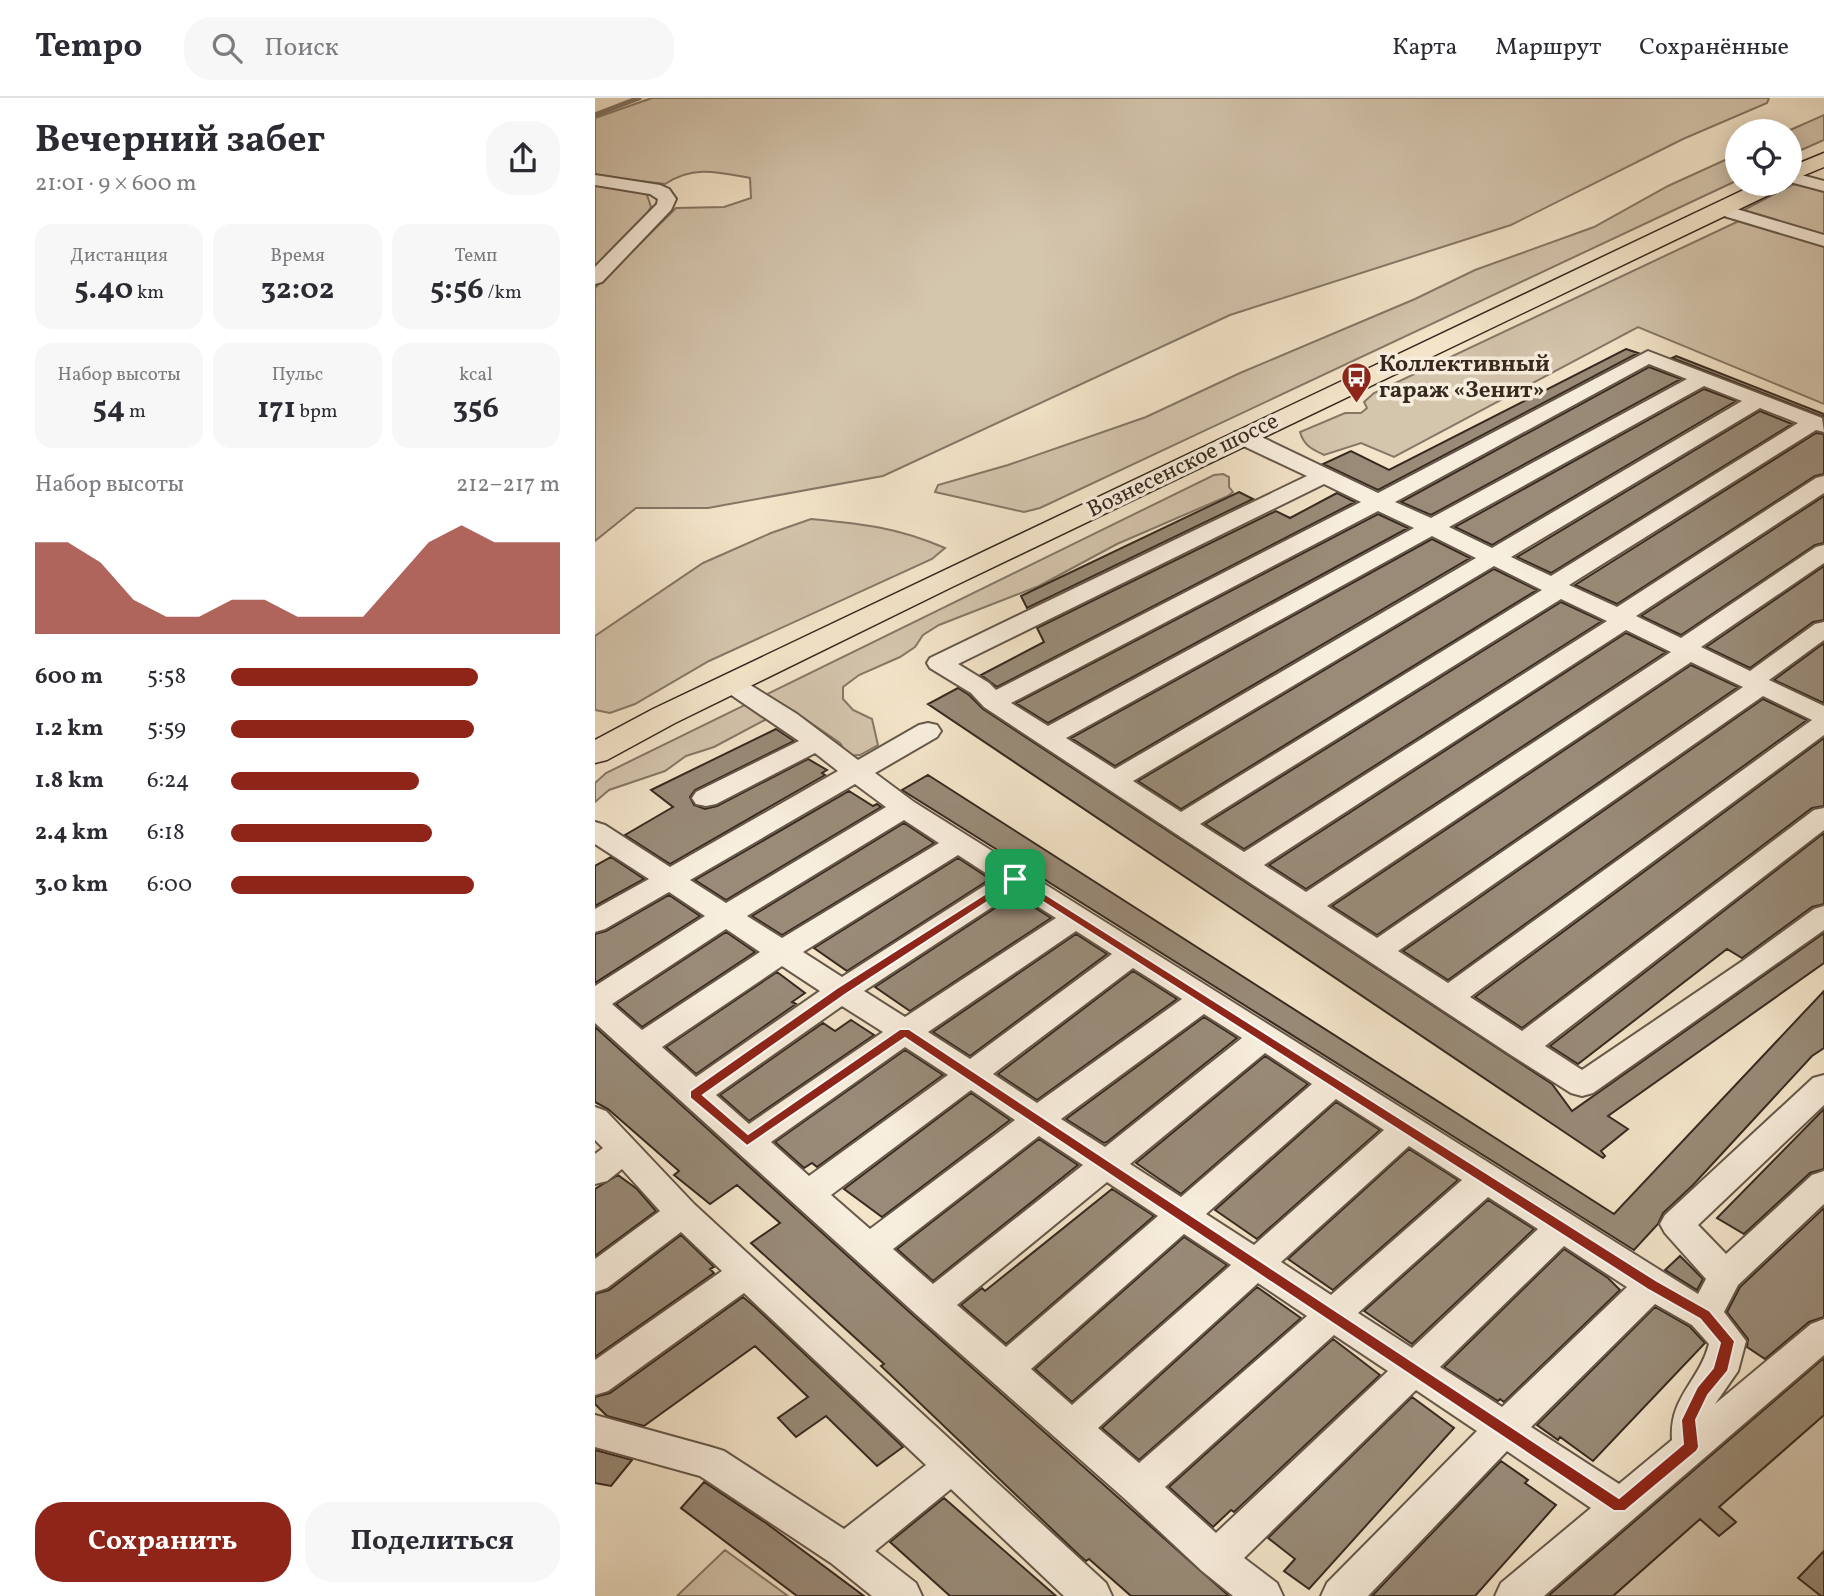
<!DOCTYPE html>
<html lang="ru">
<head>
<meta charset="utf-8">
<style>
  body { margin:0; font-family:Vollkorn,serif; background:#f7f7f7; color:#2b2b33; height:100vh; display:flex; flex-direction:column; font-size:26px; white-space:nowrap }
  * { box-sizing:border-box; margin:0 }
  p { font-size:23px; color:#7c7c81 }
  .icon { flex:none; width:38px; height:38px; fill:none; stroke:currentColor; stroke-width:2; stroke-linecap:round; stroke-linejoin:round }
  .map { position:relative; flex:1; overflow:hidden }
  .panel { display:flex; flex-direction:column; background:#fff; width:595px }
  .panel>* { flex:none }
  .controls { position:absolute; left:1130px; top:21px; display:grid; gap:14px }
  .controls a { display:grid; place-items:center; width:77px; height:77px; border-radius:50%; background:#fff; box-shadow:0 4px 18px #0003; font-size:35px }
  .pin { position:absolute; display:grid; place-items:center; width:60px; height:60px; color:#fff; margin:-30px; border-radius:14px; box-shadow:0 4px 10px #0006 }
  .round { display:grid; place-items:center; flex:none; width:74px; height:74px; border-radius:28px; background:#f7f7f7 }
  .summary { display:flex; align-items:center; justify-content:space-between; height:119px; padding:0 35px }
  h1 { font-size:38px; font-weight:700; line-height:52px }
  .stats { display:grid; grid-template-columns:repeat(3,1fr); gap:10px; height:119px; padding:7px 35px }
  .stats div { display:grid; align-content:center; border-radius:18px; background:#f7f7f7; text-align:center }
  .stats b { font-size:30px; font-weight:700 }
  .stats small { font-size:19px; font-weight:400 }
  .stats p { font-size:19px }
  .chart { height:196px; padding:14px 35px }
  .chart p { display:flex; justify-content:space-between }
  .chart svg { width:100%; height:126px; margin-top:7px; fill:#8f2418; opacity:.7 }
  .action { display:flex; gap:14px; margin-top:auto; padding:14px 35px }
  .action a { flex:1; height:80px; border-radius:28px; background:#8f2418; color:#fff; font-size:28px; font-weight:700; line-height:80px; text-align:center }
  .action a+a { background:#f7f7f7; color:#2b2b33 }
  ul { padding:0 35px; list-style:none; font-size:23px }
  li { display:grid; grid-template-columns:112px 84px 1fr; align-items:center; height:52px }
  li i { height:18px; border-radius:9px; background:#8f2418 }
  header { display:flex; align-items:center; gap:42px; box-sizing:border-box; height:98px; padding:0 35px; background:#fff; border-bottom:2px solid #e1e1e2 }
  header strong { font-size:33px }
  nav { display:flex; gap:38px; margin-inline-start:auto; font-size:24px }
  .search { width:490px; height:63px; background:#f7f7f7; display:flex; align-items:center; gap:18px; box-sizing:border-box; padding:0 24px; border-radius:28px; color:#7c7c81; font-size:26px }
  main { display:flex; flex:1; min-height:0 }
  .map>svg:first-child { display:block }
  .green { fill:#d4c5ad; stroke:#867766; stroke-width:2 }
  .lines { fill:none; stroke-linecap:round; stroke-linejoin:round }
  .stream { stroke:#827363; stroke-width:5 }
  .building { fill:#998b78; stroke:#372920; stroke-width:2 }
  .minor-casing { stroke:#66584a; stroke-width:4 }
  .major-casing { stroke:#372920; stroke-width:3 }
  .minor { fill:#f8eedd; fill-rule:evenodd }
  .major { fill:#f4e5ca; fill-rule:evenodd }
  .route { fill:#8f2418; stroke:#fff; stroke-width:2; fill-rule:evenodd }
  .labels { text-anchor:middle; dominant-baseline:central; stroke-width:7; stroke-linejoin:round; paint-order:stroke }
  .far-poi-label { font-size:23px; font-weight:bold; fill:#372920; stroke:#f8eedd; text-anchor:start }
  .far-street-label { font-size:23px; fill:#372920; stroke:#f8eedd }
</style>
</head>
<body>
<header>
<strong>Tempo</strong>
<div class="search"><svg class="icon" aria-label="search" viewBox="0 0 24 24"><circle cx="10" cy="10" r="6"/><path d="M15 15l6 6"/></svg>Поиск</div>
<nav><a>Карта</a><a>Маршрут</a><a>Сохранённые</a></nav>
</header>
<main>
<section class="panel">
<div class="summary"><div><h1>Вечерний забег</h1><p>21:01 · 9 × 600 m</p></div><a class="round"><svg class="icon" aria-label="share" viewBox="0 0 24 24"><path d="M12 15V3M7 8l5-5 5 5M5 13v7h14v-7"/></svg></a></div>
<div class="stats">
<div><p>Дистанция</p><b>5.40<small> km</small></b></div>
<div><p>Время</p><b>32:02</b></div>
<div><p>Темп</p><b>5:56<small> /km</small></b></div>
</div>
<div class="stats">
<div><p>Набор высоты</p><b>54<small> m</small></b></div>
<div><p>Пульс</p><b>171<small> bpm</small></b></div>
<div><p>kcal</p><b>356</b></div>
</div>
<div class="chart"><p><span>Набор высоты</span>212–217 m</p>
<svg viewBox="0 0 160 44" preserveAspectRatio="none"><path d="M0 44V12L10 12L20 19L30 32L40 38L50 38L60 32L70 32L80 38L90 38L100 38L110 25L120 12L130 6L140 12L150 12L160 12V44z"/></svg>
</div>
<ul>
<li><b>600 m</b>5:58<i style="width:75%"></i></li>
<li><b>1.2 km</b>5:59<i style="width:74%"></i></li>
<li><b>1.8 km</b>6:24<i style="width:57%"></i></li>
<li><b>2.4 km</b>6:18<i style="width:61%"></i></li>
<li><b>3.0 km</b>6:00<i style="width:74%"></i></li>
</ul>
<div class="action"><a>Сохранить</a><a>Поделиться</a></div>
</section>
<div class="map">
<svg width="1229" height="1498" viewBox="0 0 1229 1498">
  <rect width="100%" height="100%" fill="#f4e5ca"/>
  <filter id="stains"><feTurbulence type="fractalNoise" baseFrequency=".00286" numOctaves="4"/><feColorMatrix values="0 0 0 0 .2 0 0 0 0 .09 0 0 0 0 .02 0 0 0 .5 -.17"/></filter>
  <radialGradient id="worn" r=".72"><stop offset=".6" stop-color="#630" stop-opacity="0"/><stop offset="1" stop-color="#630" stop-opacity=".3"/></radialGradient>
  <path class="green" d="M57 0H1174L1172 5 1088 41 916 127 635 217 288 378 113 410H41L0 443V190L81 110 129 109 156 100 155 80C123 74 98 67 70 86L0 78V20Z
    M1229 17V42L1195 57 1193 33Z
    M1143 56V82L445 410 429 414 340 394 343 387 413 367 551 319 645 275 820 201 880 172 999 129 1073 88Z
    M0 85 41 90 52 97 56 109 49 121 0 168Z
    M1204 85 1229 92V306L1043 229 799 359 766 345 729 357C717 351 709 348 705 334L750 315H766L772 310 769 304 779 295 1146 122 1147 113 1197 87Z
    M628 376 634 379V389L638 394 633 398 522 446 444 488 344 527 328 537 320 549 305 559 264 577 248 589V601L258 612 277 621 283 647 265 657 253 658 245 645 207 619 183 615 119 649 91 658 70 673 14 692 0 704V685L11 675 619 377Z
    M216 421C268 426 302 429 350 450L337 461 114 563 40 606 15 615 0 612V538L108 465 176 435Z
    M1229 1317V1498H1018L1105 1421 1124 1438 1140 1425 1124 1409Z
    M130 1452 193 1498H82Z"/>
  <g class="lines">
    <path class="stream" d="M0 17 44 0"/>
  </g>
  <path class="building" d="M1031 251 1043 255 783 392 728 366 756 353 794 372Z
    M1081 258 1229 316V319L1077 260Z
    M1054 269 1086 281 836 417 806 404Z
    M1109 291 1141 303 897 447 860 429Z
    M1165 313 1197 326 956 475 922 459Z
    M1221 335 1229 336V376L1220 378 1022 506 980 487Z
    M644 394 658 401 432 510 426 498Z
    M742 395 760 404 402 589 386 577 449 544 442 530 681 413 695 420Z
    M1229 398V445L1220 447 1086 537 1046 518Z
    M783 416 813 430 453 625 421 605Z
    M837 441 875 460 520 668 476 640Z
    M1229 468V522L1218 524 1155 570 1111 549Z
    M899 471 942 492 586 711 543 683Z
    M966 504 1007 523 649 751 610 726Z
    M1031 535 1071 554 711 791 674 767Z
    M1229 545V605L1179 582Z
    M1096 567 1143 589 782 837 737 808Z
    M363 590 374 597 388 611 957 986 977 1013 1229 835V865L1013 1018 1033 1031 1006 1053 1010 1058 1008 1060 333 606Z
    M1168 601 1212 622 853 882 808 853Z
    M181 631 199 643 100 692 95 699 99 707 110 711 122 708 213 661 232 672 227 675 230 677 75 766 30 737 78 709 56 692Z
    M1229 640V708L1217 710 927 930 880 899Z
    M333 677 1019 1116 1229 893V950L1217 958 1098 1087 1068 1115 1063 1126 1039 1152 307 692Z
    M254 693 278 708 282 706 286 709 131 802 100 782Z
    M309 725 339 745 187 837 157 818Z
    M1229 735V806L1217 809 1147 860 1132 851 983 966 955 948Z
    M16 759 49 781 0 808V768Z
    M363 760 395 781 252 873 219 850Z
    M74 797 105 818 0 885V836L11 833Z
    M420 797 456 820 315 913 280 889Z
    M131 834 160 854 47 929 21 906Z
    M481 836 512 856 375 958 338 934Z
    M538 873 582 901 442 1002 403 976Z
    M182 874 210 895 197 904 201 906 101 976 71 949Z
    M609 919 642 940 512 1044 509 1045 471 1021Z
    M256 922 279 937 154 1023 125 997 228 925 240 933Z
    M0 929 321 1220 634 1498H536L494 1461 491 1463 484 1457 286 1268 289 1266 156 1145 185 1125 142 1087 115 1106 79 1077 84 1073 13 1011 0 1004Z
    M310 952 348 977 222 1069 217 1065 209 1070 180 1044Z
    M670 958 713 986 586 1096 541 1065Z
    M376 995 415 1022 287 1119 249 1091Z
    M741 1004 785 1032 662 1141 620 1112Z
    M1229 1011V1071L1215 1075 1149 1136 1122 1120Z
    M444 1041 483 1067 338 1183 302 1151Z
    M814 1051 863 1082 738 1192 693 1161Z
    M23 1077 42 1091 61 1113 0 1158V1091Z
    M517 1091 559 1118 411 1246 366 1207 387 1190 390 1193Z
    M893 1102 939 1131 817 1246 769 1213Z
    M1229 1110V1219L1214 1224 1170 1261 1152 1249 1153 1241 1132 1214 1145 1189Z
    M86 1137 119 1169 115 1171 119 1175 0 1259V1196L14 1192Z
    M589 1139 632 1167 477 1304 440 1271Z
    M969 1151 1013 1180 1025 1192 909 1304 905 1301 903 1303 849 1269Z
    M1085 1158 1108 1181 1102 1192 1070 1172Z
    M662 1189 706 1220 544 1362 507 1330Z
    M148 1199 161 1210 308 1349 282 1368 231 1318 201 1339 183 1320 213 1299 160 1248 49 1328 12 1318 0 1306V1299L15 1295Z
    M1060 1209 1095 1229 1110 1245 998 1363 965 1339 963 1342 942 1327Z
    M738 1241 785 1277 639 1414 636 1412 618 1429 574 1389Z
    M1229 1260V1317L1124 1409 1141 1424 1124 1438 1105 1421 1018 1498H953Z
    M817 1299 859 1330 714 1491 689 1473 700 1461 673 1440Z
    M0 1352 37 1362 16 1388 0 1385Z
    M906 1363 933 1382 930 1385 961 1407 880 1498H777Z
    M109 1384 171 1425 269 1498H202L86 1410Z
    M349 1400 461 1498H355L295 1444Z
    M1229 1453V1498H1226L1203 1480Z"/>
  <g class="lines">
    <defs>
      <path id="minor" d="M1195 74 1229 83V93L1195 84Z
        M0 77 65 87 74 91 81 101 76 112 7 184 0 186V169L62 106 63 101 55 96 0 87Z
        M1125 106 1229 137V148L1119 115 1116 111 1119 107Z
        M1053 253 1227 320 1229 334 1221 332 974 487 1022 509 1221 380 1229 378V395L1041 518 1086 540 1221 449 1229 447V465L1106 549 1155 573 1220 526 1229 524V542L1174 582 1229 608V637L875 899 927 933 1219 712 1229 710V732L950 948 987 972 1149 862 1219 811 1229 808V832L998 995 987 998 976 995 916 957 389 609 376 595 335 570 332 565 335 560 712 378 640 344 637 339 640 334H656L783 395ZM1054 266 1092 281 836 420 800 404ZM1109 288 1147 303 897 450 854 429ZM1165 310 1203 325 956 478 916 459ZM729 386 766 404 401 592 394 585 363 566ZM783 413 819 430 453 628 416 605ZM837 438 881 460 520 671 471 640ZM899 468 947 492 586 714 538 683ZM966 501 1012 523 649 754 605 726ZM1031 532 1076 554 711 794 669 767ZM1096 564 1148 589 782 840 732 808ZM1168 598 1217 622 853 885 803 853Z
        M135 577 144 580 202 616 263 662 324 627 333 625 342 627 346 633 342 639 280 675 319 704 1103 1196 1111 1181 1070 1135 1065 1126 1070 1117 1218 980 1229 977V1007L1103 1127 1131 1156 1217 1077 1229 1073V1106L1143 1187 1129 1214 1151 1243 1143 1273 1120 1306 1216 1226 1229 1221V1257L949 1498H900L906 1485 996 1410 912 1353 773 1498H726L732 1485 882 1333 821 1292 649 1460 682 1485 688 1498H638L607 1473 530 1401 323 1218 0 925V888L110 818 74 794 10 831 0 834V811L54 781 0 746V724L10 727 75 769 243 673 220 655 121 706 111 708 101 706 97 700 101 694 204 643 126 590 122 585 126 580ZM260 686 291 709 131 805 95 782ZM309 722 344 745 187 840 152 818ZM363 757 400 781 247 879 208 854ZM420 794 461 820 310 919 269 893ZM131 831 165 854 47 932 17 906ZM481 833 517 856 375 961 333 934ZM187 868 225 893 101 979 67 949ZM538 870 587 901 442 1005 398 976ZM247 908 288 934 154 1026 121 997ZM609 916 647 940 510 1049 466 1021ZM310 949 353 977 214 1078 176 1044ZM670 955 717 986 586 1099 535 1066ZM376 992 420 1022 275 1131 236 1097ZM741 1001 789 1032 659 1147 611 1116ZM444 1038 488 1067 338 1186 298 1151ZM814 1048 867 1082 736 1197 686 1164ZM512 1084 563 1118 411 1249 362 1207ZM893 1099 943 1131 817 1250 763 1215ZM589 1136 636 1167 477 1307 436 1271ZM969 1148 1032 1189 907 1309 845 1269ZM663 1185 712 1218 544 1365 503 1330ZM1060 1206 1097 1227 1114 1246C1104 1284 1074 1299 1077 1342L1024 1386 936 1329ZM739 1237 793 1273 621 1435 570 1389Z
        M0 1009 11 1013 99 1106 511 1485 517 1498H469L356 1391 280 1453 321 1485 327 1498H277L236 1465 105 1378 0 1349V1317L116 1349 129 1353 249 1431 331 1367 149 1195 13 1293 0 1297V1262L127 1173 86 1134 12 1190 0 1194V1161L65 1113 27 1071 12 1083 0 1086V1056L8 1050 0 1042Z"/>
      <path id="major" d="M1229 55V69L1195 83V69Z
        M1161 86H1189L1186 91 357 489 80 625 12 662 0 665V642L58 611Z"/>
    </defs>
    <use href="#minor" class="minor-casing"/>
    <use href="#major" class="major-casing"/>
    <use href="#minor" class="minor"/>
    <use href="#major" class="major"/>
  </g>
  <path class="route" d="M420 777 1062 1183 1115 1213 1140 1243 1133 1273 1113 1297 1101 1322 1104 1349 1102 1353 1030 1413H1019L310 940 152 1048 95 1000V993L242 890ZM420 786 1052 1191 1105 1221 1125 1245 1118 1270 1102 1289 1086 1322 1088 1346 1024 1400 314 931H305L153 1036 108 997 251 896Z"/>
  <defs>
    <symbol id="bus-pin" viewBox="-11 -11 22 30"><path d="M0 17L-7.5 6A9.5 9.5 0 1 1 7.5 6Z" fill="#8f2418" stroke="#f8eedd"/><path d="M-5-6H5V4H4V6H2V4H-2V6H-4V4H-5ZM-3.5-4V0h7V-4ZM-3.5 1.2v1.5H-2V1.2ZM2 1.2v1.5H3.5V1.2Z" fill="#fff"/></symbol>
  </defs>
  <g fill-rule="evenodd">
    <use href="#bus-pin" x="744" y="262" width="35" height="47"/>
  </g>
  <g class="labels">
    <g class="far-poi-label">
      <text x="784" y="267">Коллективный<tspan x="784" dy="26">гараж «Зенит»</tspan></text>
    </g>
    <g class="far-street-label">
      <text transform="translate(588 368) rotate(-26)">Вознесенское шоссе</text>
    </g>
  </g>
  <rect width="100%" height="100%" filter="url(#stains)"/>
  <rect width="100%" height="100%" fill="url(#worn)"/>
</svg>
<div class="controls">
<a><svg class="icon" aria-label="locate" viewBox="0 0 24 24"><circle cx="12" cy="12" r="6"/><path d="M12 2v4M12 18v4M2 12h4M18 12h4"/></svg></a>
</div>
<div class="pin" style="left:420px;top:781px;background:#1e9e55"><svg class="icon" aria-label="arrive" viewBox="0 0 24 24"><path d="M6 21V4h12l-3 4 3 4H6"/></svg></div>
</div>
</main>
</body>
</html>
